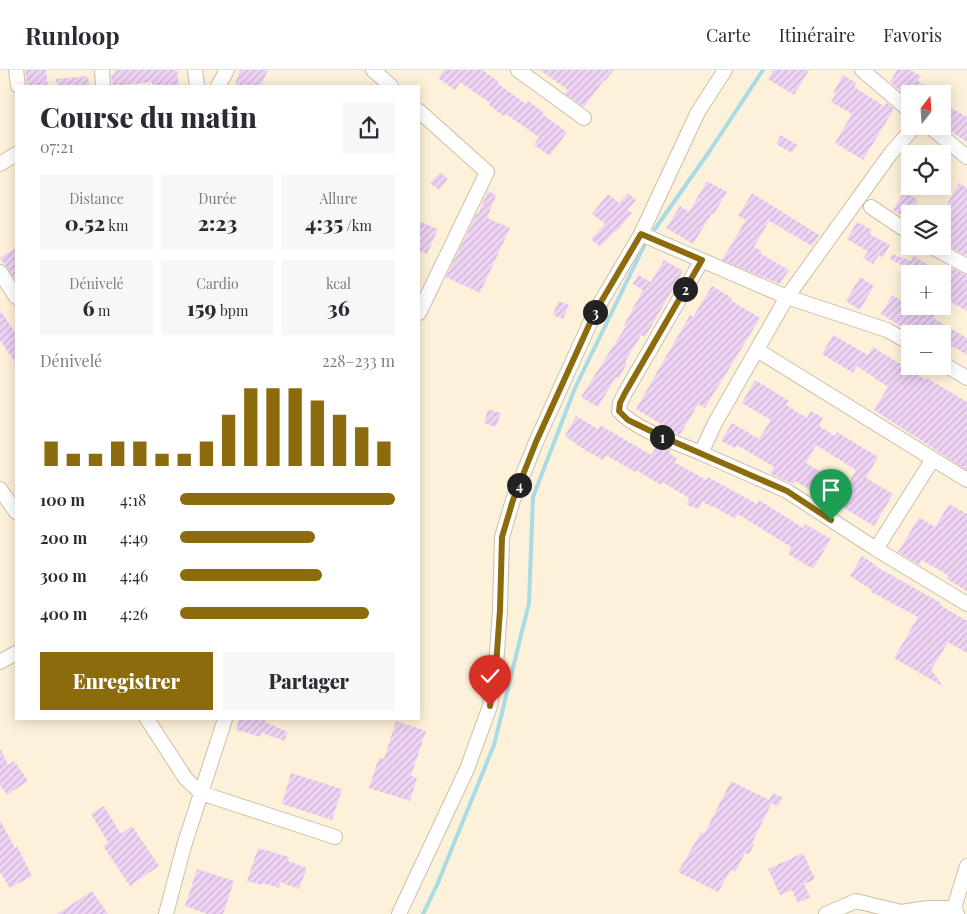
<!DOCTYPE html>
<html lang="fr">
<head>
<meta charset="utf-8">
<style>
  body { margin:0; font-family:"Playfair Display",serif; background:#f7f7f7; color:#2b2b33; height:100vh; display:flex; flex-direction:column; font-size:19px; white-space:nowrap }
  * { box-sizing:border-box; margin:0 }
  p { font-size:16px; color:#7c7c81 }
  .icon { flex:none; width:28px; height:28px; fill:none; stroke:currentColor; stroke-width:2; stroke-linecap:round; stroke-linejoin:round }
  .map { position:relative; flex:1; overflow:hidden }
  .drawer { position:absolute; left:15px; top:15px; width:405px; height:635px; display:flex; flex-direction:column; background:#fff; border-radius:0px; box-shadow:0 2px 12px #0003 }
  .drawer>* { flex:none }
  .needle { width:32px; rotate:17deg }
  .fabs { position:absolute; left:901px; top:15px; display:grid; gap:10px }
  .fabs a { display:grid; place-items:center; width:50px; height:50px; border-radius:0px; background:#fff; box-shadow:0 2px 12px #0003; font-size:25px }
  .pin { position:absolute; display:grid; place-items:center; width:42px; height:42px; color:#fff; margin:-51px -21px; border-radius:50% 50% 50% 0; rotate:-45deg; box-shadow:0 0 5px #0007 }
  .pin .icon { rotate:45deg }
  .km { position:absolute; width:25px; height:25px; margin:-12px; border-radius:50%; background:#222; color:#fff; font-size:14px; line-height:25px; text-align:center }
  .round { display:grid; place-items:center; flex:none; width:52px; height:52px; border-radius:0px; background:#f7f7f7 }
  .head { display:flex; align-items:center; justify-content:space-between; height:85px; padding:0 25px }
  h1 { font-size:28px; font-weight:800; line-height:38px }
  .figures { display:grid; grid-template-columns:repeat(3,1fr); gap:8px; height:85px; padding:5px 25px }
  .figures div { display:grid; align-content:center; border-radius:0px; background:#f7f7f7; text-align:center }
  .figures b { font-size:21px; font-weight:800 }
  .figures small { font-size:14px; font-weight:400 }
  .figures p { font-size:14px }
  .chart { height:140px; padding:10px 25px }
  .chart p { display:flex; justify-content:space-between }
  .chart svg { width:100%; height:90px; margin-top:5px; stroke:#8c6b0d; stroke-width:6 }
  .action { display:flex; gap:10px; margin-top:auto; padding:10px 25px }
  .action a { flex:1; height:58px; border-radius:0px; background:#8c6b0d; color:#fff; font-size:20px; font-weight:800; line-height:58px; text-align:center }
  .action a+a { background:#f7f7f7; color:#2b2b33 }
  ul { padding:0 25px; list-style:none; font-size:16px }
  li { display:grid; grid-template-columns:80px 60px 1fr; align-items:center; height:38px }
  li i { height:12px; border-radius:6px; background:#8c6b0d }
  header { display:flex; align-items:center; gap:30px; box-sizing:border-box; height:70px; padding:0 25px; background:#fff; border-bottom:1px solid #e1e1e2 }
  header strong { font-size:24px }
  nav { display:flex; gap:28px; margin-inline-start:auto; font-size:18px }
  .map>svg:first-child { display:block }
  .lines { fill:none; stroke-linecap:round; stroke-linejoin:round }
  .stream { stroke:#a8dbe5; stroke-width:4 }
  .building { fill:url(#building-hatch); fill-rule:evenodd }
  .minor-casing { stroke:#cbbfa8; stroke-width:16 }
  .minor { stroke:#fff; stroke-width:14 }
  .route-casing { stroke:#fff; stroke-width:10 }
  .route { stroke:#8c6b0d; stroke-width:6 }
</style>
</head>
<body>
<header>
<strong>Runloop</strong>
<nav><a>Carte</a><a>Itinéraire</a><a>Favoris</a></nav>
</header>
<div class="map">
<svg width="967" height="844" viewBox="0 0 967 844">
  <defs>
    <pattern id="building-hatch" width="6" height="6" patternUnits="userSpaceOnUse" patternTransform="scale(1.25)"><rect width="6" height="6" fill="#efd3f5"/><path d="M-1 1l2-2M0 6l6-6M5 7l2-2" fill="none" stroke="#ccb4d1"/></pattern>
  </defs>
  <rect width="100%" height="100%" fill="#fef1d9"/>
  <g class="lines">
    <path class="stream" d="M655 159 711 79 763 0
      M423 844 437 815 494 675 529 533 533 427 575 318 645 174"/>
  </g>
  <path class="building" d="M25 0H46L48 16H27Z
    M114 0H177L179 16H152V12L113 16 111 4H115Z
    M240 0H268L261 16H240L235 14Z
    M444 0H482L499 12 497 13 526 34 528 31 543 42 542 44 567 62 550 86 534 75 539 67 506 44 504 46 489 35 490 33 460 12 455 20 438 8Z
    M540 0H614L605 11 604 10 584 37 565 24 568 20Z
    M773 0H809L794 25 768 9Z
    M897 0H910L921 6 918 11 939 24H910V29L890 12Z
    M843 5 856 13 854 17 884 36 886 32 894 39 863 90 835 73 852 44 831 32 836 24 833 23Z
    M88 6 89 16H57L56 9Z
    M942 33 967 47V72L942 56Z
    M781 65 797 75 792 83 776 74Z
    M440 102 448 109 439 120 430 113Z
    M707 111 727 122 714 144 712 143 693 174 666 158 680 136 689 142Z
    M959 113 967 118V186L942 173V143Z
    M488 121 496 125 487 148 510 158 480 223 446 207 477 143 478 144Z
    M904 121 918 130 907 149 893 140Z
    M628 123 636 130 627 140 632 143 616 162 615 161 600 177 591 169 605 154 592 144 608 124 619 133Z
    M752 123 819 165 812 176 769 151 754 177 762 181 760 183 789 200 780 214 722 190 746 150 738 146Z
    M419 151 438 159 427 184 419 181Z
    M857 152 872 160 870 164 890 175 883 188 879 185 873 194 863 188 868 182 847 169Z
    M16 178V211L0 188Z
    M892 184 911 191 914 186 930 196 925 204H904L907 198 890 189Z
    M664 190 683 201 645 267 641 265 625 292 627 293 618 309 616 307 598 337 581 327 626 256 624 255 643 220 633 214 638 205 651 212Z
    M948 196 967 205V241L942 227V204Z
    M860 207 874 216 860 240 846 231Z
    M712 216 732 228 730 230 760 248 705 338 698 334 680 365 659 357 661 354 636 339 690 245 693 247Z
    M892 225 910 236H923L936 244 933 248 967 268V285L952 276 947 286 942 284V264H913L881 244Z
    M558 231 569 235 563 249 553 245Z
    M0 240 16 264V294L0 270Z
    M833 265 868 285 873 277 926 310 927 308 967 332V400L874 340 888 317 857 296 853 303 822 284Z
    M755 310 789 331 786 335 807 348 811 341 823 348 819 356 835 366 837 362 878 387 866 408 893 424 874 456 831 430 830 432 795 411 793 414 771 404H770L774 397 737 375 735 378 721 371 732 353 759 369 771 350 742 333ZM816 375 856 400 846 417 806 393Z
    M488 339 501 343 496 357 484 353Z
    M576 346 598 359 600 355 651 385 657 375 670 380 669 383 677 388 674 392 706 410 708 407 757 434 759 430 803 458 805 454 831 469 813 499 788 484 791 477 738 444 735 449 713 436 712 437 702 431 699 439 687 435 689 428 662 412 661 415 636 400 635 402 606 385 603 390 585 380 565 366Z
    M949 434 967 444V521L947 509 949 506 922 490 919 495 898 482 919 447 935 457Z
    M862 486 876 495 875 496 941 533 940 535 967 551V583L948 572 931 600 944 617 894 588 918 547 871 522 872 520 850 506Z
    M239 649H266L265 652 288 662 284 671 262 663 261 667 236 660Z
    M396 651 426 661 411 706 417 708 410 731 369 718 379 687 384 689Z
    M0 678 8 695 14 691 28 711 7 725 0 715Z
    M291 703 342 719 332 750 282 734Z
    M731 711 769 730 773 723 783 728 777 737 772 733 752 773 754 774 749 784 745 783 735 802 731 800 718 822 678 802 701 762 704 764Z
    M104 736 121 764 132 756 159 796 130 816 103 776 108 772 91 744Z
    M0 750 15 778 17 776 32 806 10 818 0 802Z
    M258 778 289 787 288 791 307 798 299 819 280 812 279 818 263 813 262 815 247 811Z
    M803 783 815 809 804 814 810 827 798 833 792 820 780 825 768 799Z
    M197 799 234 811 223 844H208L185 836Z
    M92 821 108 844H57Z"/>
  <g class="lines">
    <defs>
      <path id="minor" d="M16 0 18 16
        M102 0 103 16
        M195 0 197 16
        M373 0 391 16
        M518 0 584 48
        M862 0 910 41
        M218 16 227 0
        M419 41 487 102 419 243
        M915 56 891 83 787 227 715 353 701 383 787 421 876 479 967 534
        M929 56 967 87
        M0 94 16 84
        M871 137 910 163
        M641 164 787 227 887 260 910 273
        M930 176 967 196
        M0 202 16 227
        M757 280 967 410
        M942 293 967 308
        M701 383C675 372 638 361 619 341L620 333 625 323 702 190
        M0 419 16 442
        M876 479 933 389
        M0 592 16 583
        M147 649 186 709 201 723 335 767
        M166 844 184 776 225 649
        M399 844 467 699 490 636 496 596 500 540 502 467 513 430 536 372 595 242 641 164 698 42 725 0
        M826 844 856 831 901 842 928 838H954
        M957 844 954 838 967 796"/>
    </defs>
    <use href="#minor" class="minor-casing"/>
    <use href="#minor" class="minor"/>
  </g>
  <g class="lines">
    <defs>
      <path id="route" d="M490 636 496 596 500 540 502 467 513 430 536 372 595 242 641 164 702 190 625 323 620 333 619 341 628 350 663 367 787 421 831 450"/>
    </defs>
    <use href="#route" class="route-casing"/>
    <use href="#route" class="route"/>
  </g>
</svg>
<div class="fabs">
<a><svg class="needle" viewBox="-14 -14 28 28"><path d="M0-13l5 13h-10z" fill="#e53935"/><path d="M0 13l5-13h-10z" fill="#7c7c81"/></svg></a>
<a><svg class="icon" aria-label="locate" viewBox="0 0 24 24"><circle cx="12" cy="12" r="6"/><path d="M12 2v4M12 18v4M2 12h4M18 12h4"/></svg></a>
<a><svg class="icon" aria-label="layers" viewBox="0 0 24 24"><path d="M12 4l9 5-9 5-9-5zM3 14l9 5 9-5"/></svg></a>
<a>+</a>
<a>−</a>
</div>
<div class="pin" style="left:831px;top:450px;background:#1e9e55"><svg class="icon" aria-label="arrive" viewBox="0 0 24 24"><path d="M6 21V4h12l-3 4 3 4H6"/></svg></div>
<div class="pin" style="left:490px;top:636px;background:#d93025"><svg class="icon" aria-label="check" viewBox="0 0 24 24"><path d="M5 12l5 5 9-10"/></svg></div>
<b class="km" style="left:662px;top:367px">1</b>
<b class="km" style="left:685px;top:219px">2</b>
<b class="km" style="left:595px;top:242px">3</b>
<b class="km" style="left:519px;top:415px">4</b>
<section class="drawer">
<div class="head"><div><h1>Course du matin</h1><p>07:21</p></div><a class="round"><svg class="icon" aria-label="share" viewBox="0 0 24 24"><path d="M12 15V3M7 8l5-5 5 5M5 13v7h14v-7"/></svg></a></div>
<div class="figures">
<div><p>Distance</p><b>0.52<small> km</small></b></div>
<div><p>Durée</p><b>2:23</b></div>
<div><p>Allure</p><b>4:35<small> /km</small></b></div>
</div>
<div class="figures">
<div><p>Dénivelé</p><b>6<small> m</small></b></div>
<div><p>Cardio</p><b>159<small> bpm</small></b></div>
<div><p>kcal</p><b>36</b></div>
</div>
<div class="chart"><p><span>Dénivelé</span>228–233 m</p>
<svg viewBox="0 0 160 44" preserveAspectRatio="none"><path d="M5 44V32M15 44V38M25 44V38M35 44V32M45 44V32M55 44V38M65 44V38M75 44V32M85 44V19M95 44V6M105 44V6M115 44V6M125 44V12M135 44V19M145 44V25M155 44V32"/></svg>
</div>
<ul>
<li><b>100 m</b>4:18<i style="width:100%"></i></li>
<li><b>200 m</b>4:49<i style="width:63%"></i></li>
<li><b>300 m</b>4:46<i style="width:66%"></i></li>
<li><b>400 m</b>4:26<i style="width:88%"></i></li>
</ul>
<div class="action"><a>Enregistrer</a><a>Partager</a></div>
</section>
</div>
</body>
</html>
